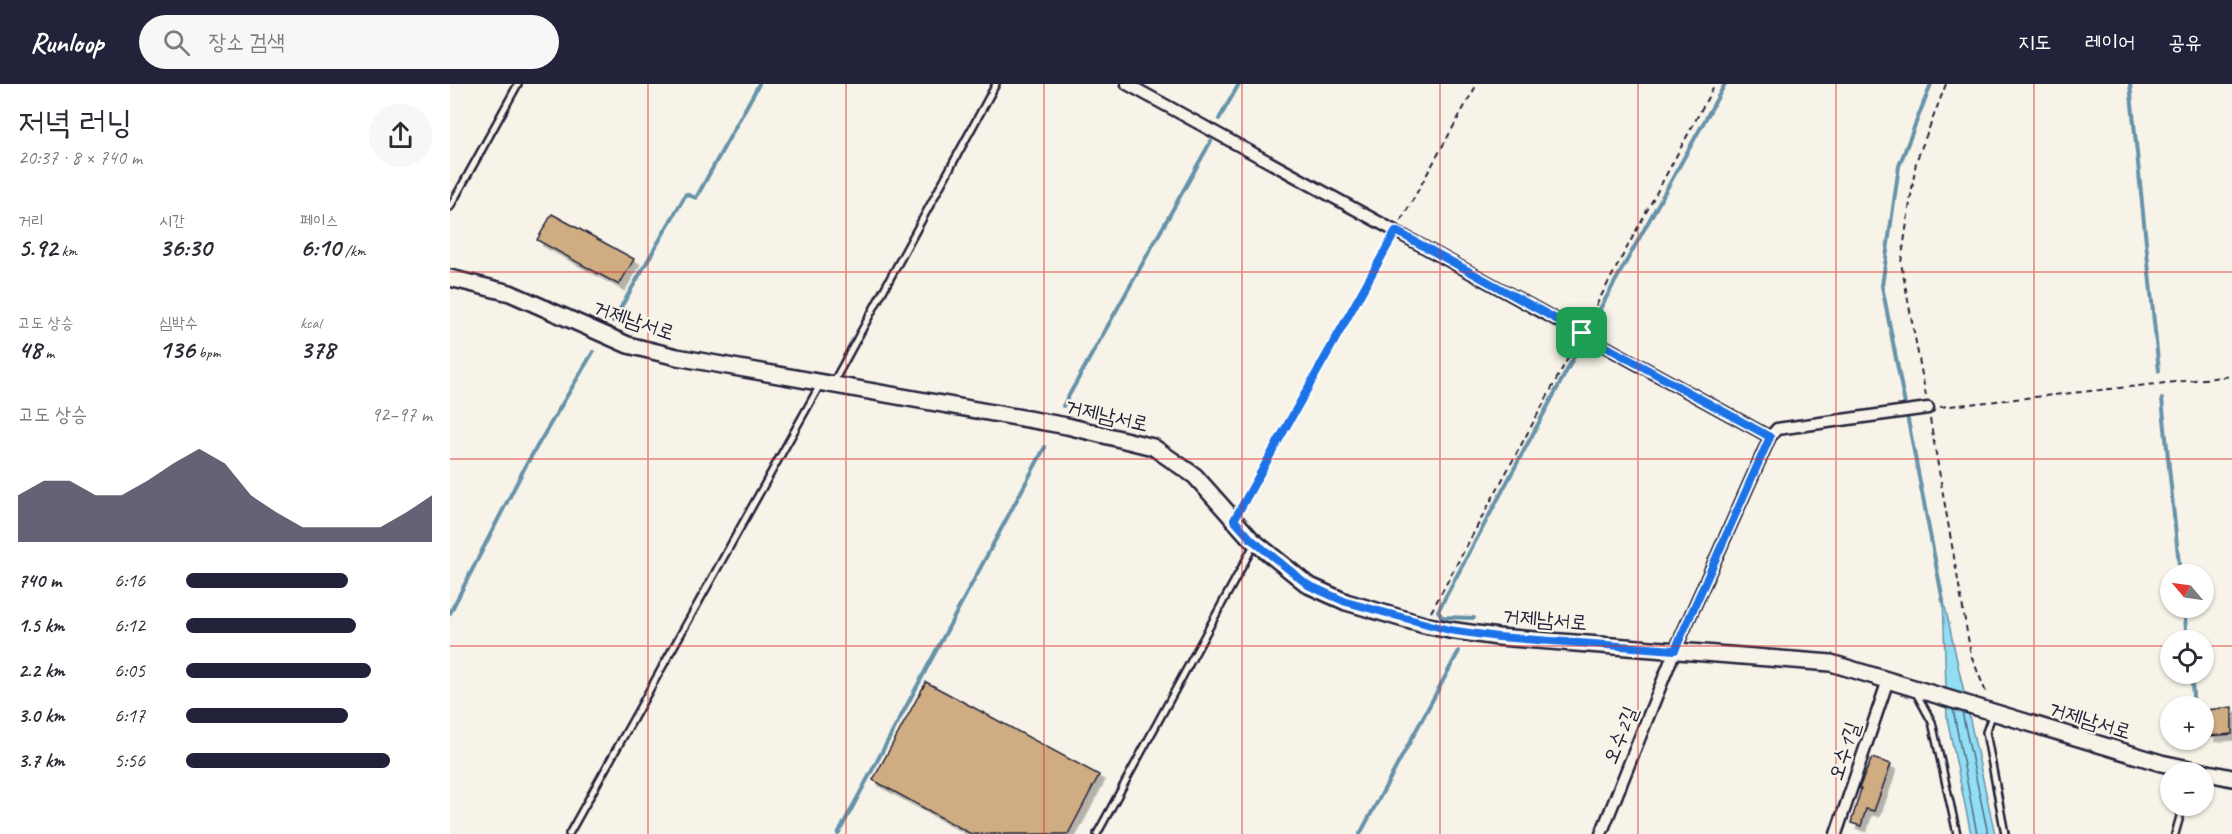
<!DOCTYPE html>
<html lang="ko">
<head>
<meta charset="utf-8">
<style>
  body { margin:0; font-family:Caveat,"Poor Story",sans-serif; background:#f7f7f7; color:#2b2b33; height:100vh; display:flex; flex-direction:column; font-size:22px; white-space:nowrap }
  * { box-sizing:border-box; margin:0 }
  p { font-size:20px; color:#7c7c81 }
  .icon { flex:none; width:33px; height:33px; fill:none; stroke:currentColor; stroke-width:2; stroke-linecap:round; stroke-linejoin:round }
  .map { position:relative; flex:1; overflow:hidden }
  .details { display:flex; flex-direction:column; background:#fff; width:450px }
  .details>* { flex:none }
  .needle { width:39px; rotate:299deg }
  .controls { position:absolute; left:1710px; top:480px; display:grid; gap:12px }
  .controls a { display:grid; place-items:center; width:54px; height:54px; border-radius:50%; background:#fff; box-shadow:0 2px 4px #0004; font-size:30px }
  .pin { position:absolute; display:grid; place-items:center; width:51px; height:51px; color:#fff; margin:-26px; border-radius:12px; box-shadow:0 3px 9px #0006 }
  .round { display:grid; place-items:center; flex:none; width:63px; height:63px; border-radius:32px; background:#f7f7f7 }
  .overview { display:flex; align-items:center; justify-content:space-between; height:102px; padding:0 18px }
  h1 { font-size:33px; font-weight:600; line-height:45px }
  .figures { display:grid; grid-template-columns:repeat(3,1fr); gap:9px; height:102px; padding:6px 18px }
  .figures div { display:grid; align-content:center }
  .figures b { font-size:26px; font-weight:600 }
  .figures small { font-size:16px; font-weight:400 }
  .figures p { font-size:16px }
  .chart { height:168px; padding:12px 18px }
  .chart p { display:flex; justify-content:space-between }
  .chart svg { width:100%; height:108px; margin-top:6px; fill:#22223b; opacity:.7 }
  ul { padding:0 18px; list-style:none; font-size:20px }
  li { display:grid; grid-template-columns:96px 72px 1fr; align-items:center; height:45px }
  li i { height:15px; border-radius:8px; background:#22223b }
  header { display:flex; align-items:center; gap:36px; box-sizing:border-box; height:84px; padding:0 30px; background:#22223b; color:#fff }
  header strong { font-size:28px }
  nav { display:flex; gap:33px; margin-inline-start:auto; font-size:21px }
  .search { width:420px; height:54px; background:#f7f7f7; display:flex; align-items:center; gap:15px; box-sizing:border-box; padding:0 21px; border-radius:33px; color:#7c7c81; font-size:22px }
  main { display:flex; flex:1; min-height:0 }
  .map>svg:first-child { display:block }
  .water { fill:#93def4; stroke:#6693aa; stroke-width:1.5 }
  .lines { fill:none; stroke-linecap:round; stroke-linejoin:round }
  .shore { stroke:#4f6d85; stroke-width:1.5 }
  .stream { stroke:#6693aa; stroke-width:4 }
  .building { fill:#d0ac82; stroke:#22223b; stroke-width:1.5; filter:url(#shadow) }
  .service-casing { stroke:#22223b; stroke-width:10 }
  .minor-casing { stroke:#22223b; stroke-width:15 }
  .secondary-casing { stroke:#22223b; stroke-width:20 }
  .path { stroke:#22223b; stroke-width:2; stroke-dasharray:6 4.5; stroke-linecap:butt }
  .service { stroke:#f7f3e8; stroke-width:5 }
  .minor { stroke:#f7f3e8; stroke-width:10 }
  .secondary { stroke:#f7f3e8; stroke-width:15 }
  .route-casing { stroke:#fff; stroke-width:12 }
  .route { stroke:#1a73e8; stroke-width:8 }
  .grid { fill:none; stroke:#d62828; stroke-width:1.5; stroke-opacity:0.55 }
  .labels { text-anchor:middle; dominant-baseline:central; stroke-width:4.5; stroke-linejoin:round; paint-order:stroke }
  .street-label { font-size:21px; fill:#22223b; stroke:#f7f3e8 }
</style>
</head>
<body>
<header>
<strong>Runloop</strong>
<div class="search"><svg class="icon" aria-label="search" viewBox="0 0 24 24"><circle cx="10" cy="10" r="6"/><path d="M15 15l6 6"/></svg>장소 검색</div>
<nav><a>지도</a><a>레이어</a><a>공유</a></nav>
</header>
<main>
<section class="details">
<div class="overview"><div><h1>저녁 러닝</h1><p>20:37 · 8 × 740 m</p></div><a class="round"><svg class="icon" aria-label="share" viewBox="0 0 24 24"><path d="M12 15V3M7 8l5-5 5 5M5 13v7h14v-7"/></svg></a></div>
<div class="figures">
<div><p>거리</p><b>5.92<small> km</small></b></div>
<div><p>시간</p><b>36:30</b></div>
<div><p>페이스</p><b>6:10<small> /km</small></b></div>
</div>
<div class="figures">
<div><p>고도 상승</p><b>48<small> m</small></b></div>
<div><p>심박수</p><b>136<small> bpm</small></b></div>
<div><p>kcal</p><b>378</b></div>
</div>
<div class="chart"><p><span>고도 상승</span>92–97 m</p>
<svg viewBox="0 0 160 44" preserveAspectRatio="none"><path d="M0 44V25L10 19L20 19L30 25L40 25L50 19L60 12L70 6L80 12L90 25L100 32L110 38L120 38L130 38L140 38L150 32L160 25V44z"/></svg>
</div>
<ul>
<li><b>740 m</b>6:16<i style="width:66%"></i></li>
<li><b>1.5 km</b>6:12<i style="width:69%"></i></li>
<li><b>2.2 km</b>6:05<i style="width:75%"></i></li>
<li><b>3.0 km</b>6:17<i style="width:66%"></i></li>
<li><b>3.7 km</b>5:56<i style="width:83%"></i></li>
</ul>
</section>
<div class="map">
<svg width="1782" height="750" viewBox="0 0 1782 750">
  <defs>
    <filter id="shadow"><feDropShadow dx="5.5" dy="5.5" stdDeviation="0" flood-color="#0004"/></filter>
  </defs>
  <rect width="100%" height="100%" fill="#f7f3e8"/>
  <filter id="ink" filterUnits="userSpaceOnUse"><feTurbulence type="fractalNoise" baseFrequency=".0167" numOctaves="2"/><feDisplacementMap in="SourceGraphic" scale="12" xChannelSelector="R" yChannelSelector="G"/><feConvolveMatrix kernelMatrix="1 2 1 2 8 2 1 2 1" color-interpolation-filters="sRGB"/></filter>
  <g filter="url(#ink)">
    <path class="water" d="M1493 513 1545 750H1521L1497 634Z"/>
    <g class="lines">
      <path class="shore" d="M1503 625 1527 750
        M1512 628 1538 750"/>
      <path class="stream" d="M1481 0 1449 82 1432 202 1493 517
        M1680 0 1709 287
        M769 35 789 0
        M163 237 236 110 246 114 309 0
        M1141 241 1275 0
        M1712 315 1730 490
        M613 322 761 57
        M1734 524 1737 556
        M0 529 76 381 143 268
        M1024 534 992 533 988 527 1131 260
        M1741 590 1744 622
        M1748 656V660
        M388 750 595 363
        M910 750 1009 567"/>
    </g>
    <path class="building" d="M102 130 184 175 169 201 87 156Z
      M476 598 649 691 618 750H521L423 696Z
      M1782 623V650L1760 652 1757 626Z
      M1422 674 1441 680 1424 727 1416 725 1411 742 1401 739 1411 705 1409 704Z"/>
    <g class="lines">
      <defs>
        <path id="service" d="M0 123 68 0
          M383 299 546 0
          M1465 607 1482 638 1507 750
          M1543 629 1536 648 1555 750
          M119 750 370 301
          M647 750 805 459
          M1725 750 1733 722"/>
        <path id="minor" d="M677 0 1320 353
          M1151 750 1225 566 1320 353 1327 345 1478 324
          M1386 750 1438 596"/>
        <path id="secondary" d="M0 194 60 209 178 261 227 273 617 342 703 363 745 392 801 455 858 501 896 518 974 541 999 546 1048 553 1381 579 1711 679 1782 694"/>
      </defs>
      <use href="#service" class="service-casing"/>
      <use href="#minor" class="minor-casing"/>
      <use href="#secondary" class="secondary-casing"/>
      <path class="path" d="M951 137 1027 0
        M1136 240 1265 0
        M1476 312 1451 179 1466 78 1496 0
        M1490 323 1782 292
        M1480 335 1521 571 1537 611
        M791 423 939 158
        M981 528 1125 261"/>
      <use href="#service" class="service"/>
      <use href="#minor" class="minor"/>
      <use href="#secondary" class="secondary"/>
    </g>
  </g>
  <g class="lines" filter="url(#ink)">
    <defs>
      <path id="route" d="M946 147 1320 353 1225 566 1048 553 999 546 896 518 858 501 801 455 784 436Z"/>
    </defs>
    <use href="#route" class="route-casing"/>
    <use href="#route" class="route"/>
  </g>
  <path class="grid" d="M198 0V750M396 0V750M594 0V750M792 0V750M990 0V750M1188 0V750M1386 0V750M1584 0V750M0 188H1782M0 375H1782M0 562H1720M1754 562H1782"/>
  <g class="labels">
    <g class="street-label">
      <text transform="translate(184 236) rotate(19)">거제남서로</text>
      <text transform="translate(657 331) rotate(13)">거제남서로</text>
      <text transform="translate(1095 535) rotate(5)">거제남서로</text>
      <text transform="translate(1640 636) rotate(17)">거제남서로</text>
      <text transform="translate(1170 651) rotate(-68)">오수2길</text>
      <text transform="translate(1394 667) rotate(-72)">오수1길</text>
    </g>
  </g>
</svg>
<div class="controls">
<a><svg class="needle" viewBox="-14 -14 28 28"><path d="M0-13l5 13h-10z" fill="#e53935"/><path d="M0 13l5-13h-10z" fill="#7c7c81"/></svg></a>
<a><svg class="icon" aria-label="locate" viewBox="0 0 24 24"><circle cx="12" cy="12" r="6"/><path d="M12 2v4M12 18v4M2 12h4M18 12h4"/></svg></a>
<a>+</a>
<a>−</a>
</div>
<div class="pin" style="left:1132px;top:249px;background:#1e9e55"><svg class="icon" aria-label="arrive" viewBox="0 0 24 24"><path d="M6 21V4h12l-3 4 3 4H6"/></svg></div>
</div>
</main>
</body>
</html>
